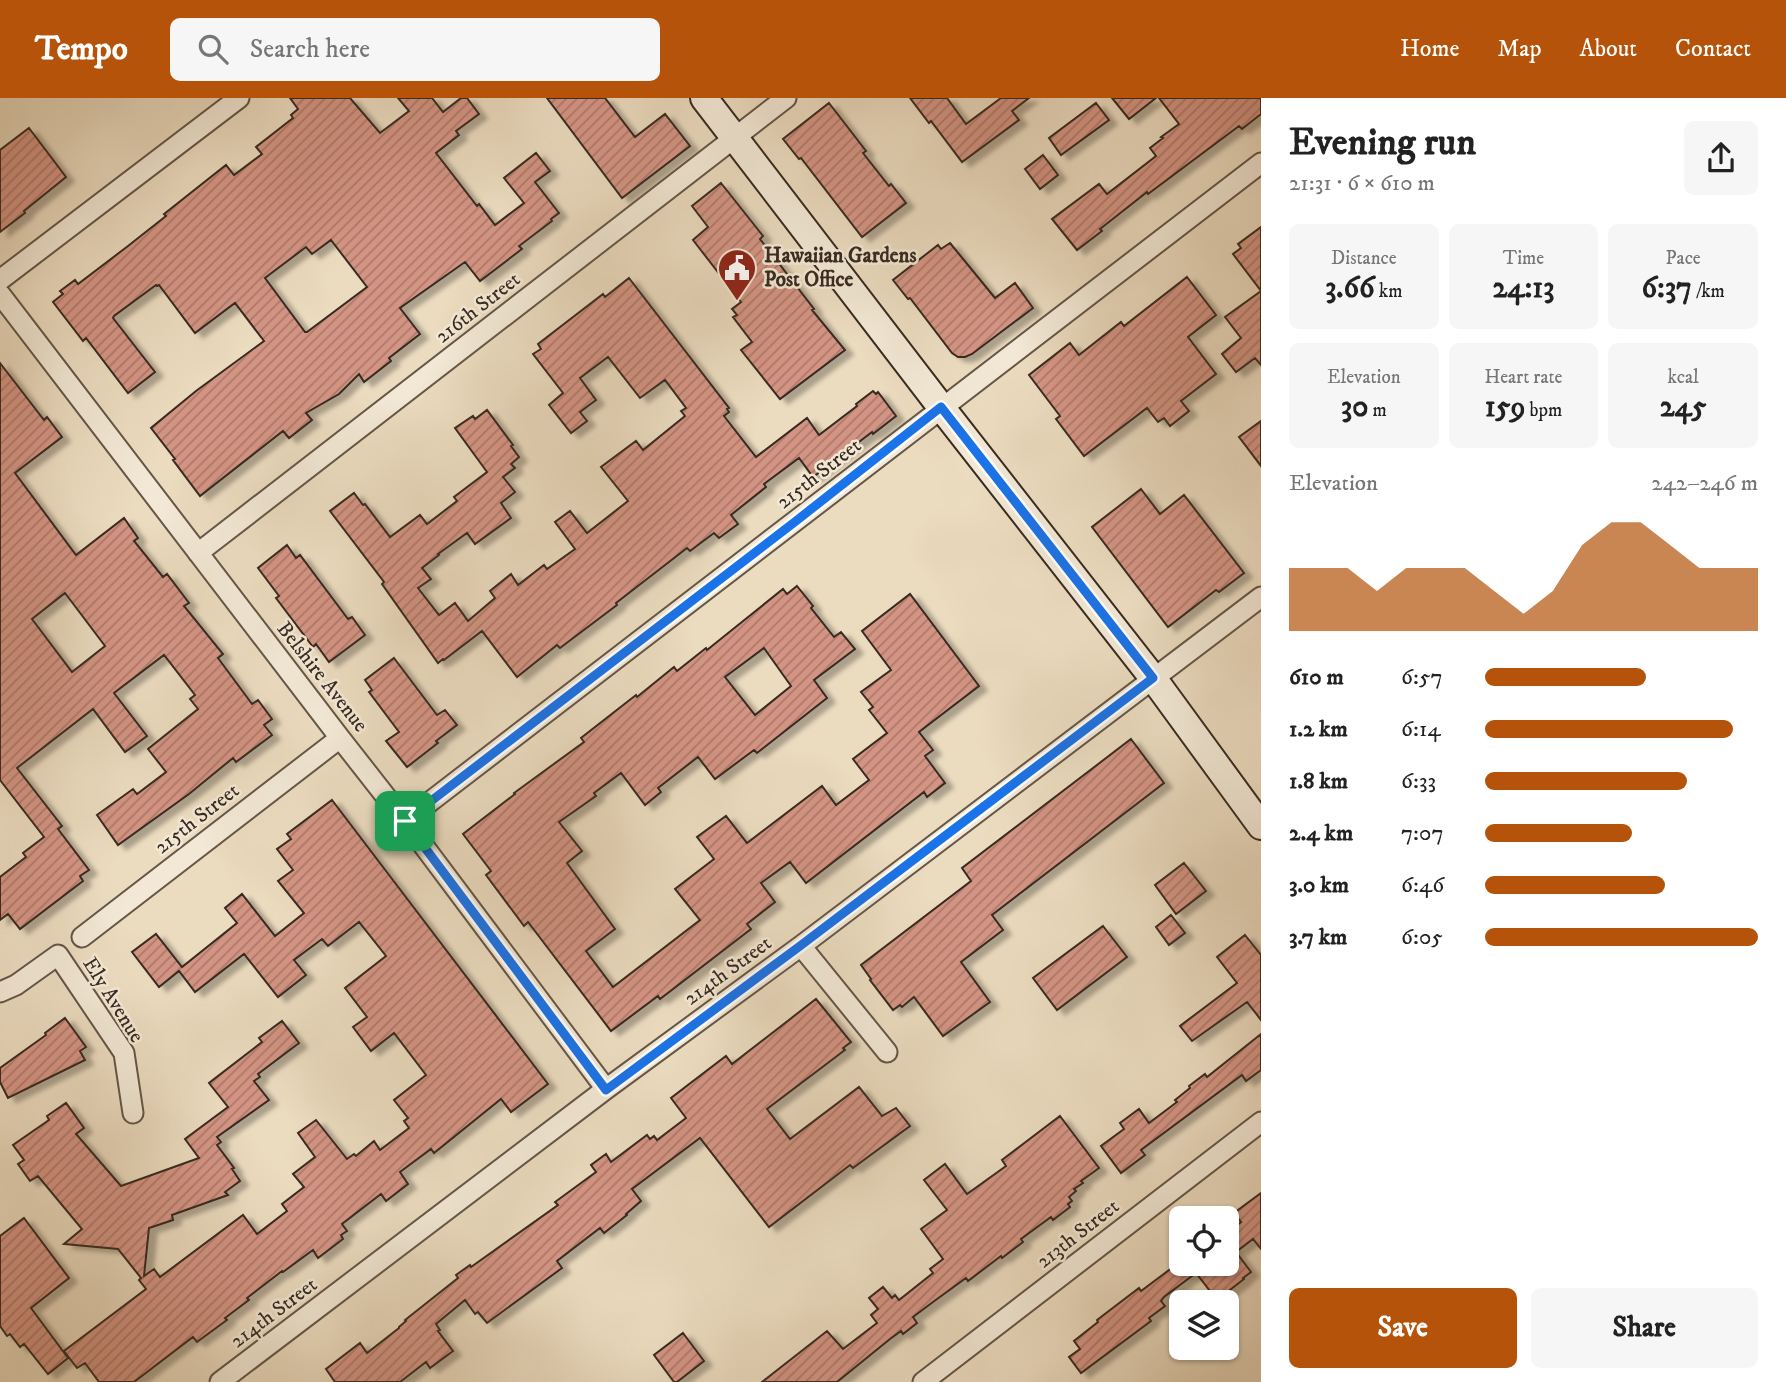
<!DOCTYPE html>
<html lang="en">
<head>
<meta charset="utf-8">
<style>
  body { margin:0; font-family:"IM FELL DW Pica",serif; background:#f6f6f6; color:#222; height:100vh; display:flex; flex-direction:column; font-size:26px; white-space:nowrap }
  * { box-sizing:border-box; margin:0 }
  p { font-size:23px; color:#767676 }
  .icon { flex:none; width:38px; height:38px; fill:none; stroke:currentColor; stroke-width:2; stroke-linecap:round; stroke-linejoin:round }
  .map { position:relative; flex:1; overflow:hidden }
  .panel { display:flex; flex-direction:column; background:#fff; width:525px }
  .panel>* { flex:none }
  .controls { position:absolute; left:1169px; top:1108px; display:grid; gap:14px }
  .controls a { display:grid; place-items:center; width:70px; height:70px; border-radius:10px; background:#fff; box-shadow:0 2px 5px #0004; font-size:35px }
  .pin { position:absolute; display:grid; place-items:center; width:60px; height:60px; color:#fff; margin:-30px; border-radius:14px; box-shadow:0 4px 10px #0006 }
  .round { display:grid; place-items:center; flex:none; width:74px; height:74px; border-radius:10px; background:#f6f6f6 }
  .head { display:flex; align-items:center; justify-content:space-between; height:119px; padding:0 28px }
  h1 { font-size:38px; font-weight:700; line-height:52px }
  .figures { display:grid; grid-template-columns:repeat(3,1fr); gap:10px; height:119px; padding:7px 28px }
  .figures div { display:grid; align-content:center; border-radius:10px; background:#f6f6f6; text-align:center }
  .figures b { font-size:30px; font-weight:700 }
  .figures small { font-size:19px; font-weight:400 }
  .figures p { font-size:19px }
  .chart { height:196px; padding:14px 28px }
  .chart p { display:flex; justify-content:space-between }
  .chart svg { width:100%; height:126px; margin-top:7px; fill:#b45309; opacity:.7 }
  .action { display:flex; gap:14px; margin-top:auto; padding:14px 28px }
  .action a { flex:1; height:80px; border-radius:10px; background:#b45309; color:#fff; font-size:28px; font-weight:700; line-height:80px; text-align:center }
  .action a+a { background:#f6f6f6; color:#222 }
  ul { padding:0 28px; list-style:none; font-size:23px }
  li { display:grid; grid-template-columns:112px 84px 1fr; align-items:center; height:52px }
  li i { height:18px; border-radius:9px; background:#b45309 }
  header { display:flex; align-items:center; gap:42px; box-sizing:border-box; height:98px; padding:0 35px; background:#b45309; color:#fff }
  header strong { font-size:33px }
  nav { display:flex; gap:38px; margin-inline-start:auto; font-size:24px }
  .search { width:490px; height:63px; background:#f6f6f6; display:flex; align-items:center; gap:18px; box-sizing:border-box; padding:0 24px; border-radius:10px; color:#767676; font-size:26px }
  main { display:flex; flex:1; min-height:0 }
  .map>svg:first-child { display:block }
  .building { fill:url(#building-hatch); stroke:#372a20; stroke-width:2; fill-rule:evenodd; filter:url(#shadow) }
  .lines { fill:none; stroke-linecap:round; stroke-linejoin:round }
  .street-casing { stroke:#645648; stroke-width:23 }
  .secondary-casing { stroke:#372a20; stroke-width:30 }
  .street { stroke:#f2e8d5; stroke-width:19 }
  .secondary { stroke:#f2e8d5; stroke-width:26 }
  .route-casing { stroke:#fff; stroke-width:14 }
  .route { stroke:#1a73e8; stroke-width:9 }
  .labels { text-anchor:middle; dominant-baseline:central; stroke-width:5; stroke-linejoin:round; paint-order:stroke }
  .poi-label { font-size:21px; font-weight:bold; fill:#372a20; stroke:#f2e8d5; text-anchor:start }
  .street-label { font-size:21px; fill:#372a20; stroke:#f2e8d5 }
</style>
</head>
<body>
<header>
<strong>Tempo</strong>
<div class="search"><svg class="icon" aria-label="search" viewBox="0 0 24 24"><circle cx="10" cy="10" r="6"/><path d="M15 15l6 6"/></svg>Search here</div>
<nav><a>Home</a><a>Map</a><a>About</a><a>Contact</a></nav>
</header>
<main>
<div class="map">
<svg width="1261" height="1284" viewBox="0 0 1261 1284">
  <defs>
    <pattern id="building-hatch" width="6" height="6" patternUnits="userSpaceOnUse" patternTransform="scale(1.75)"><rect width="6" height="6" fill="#d49483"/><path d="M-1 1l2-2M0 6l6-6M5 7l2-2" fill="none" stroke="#ad796b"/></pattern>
    <filter id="shadow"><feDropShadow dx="8" dy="4.5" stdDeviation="2" flood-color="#0004"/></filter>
  </defs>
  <rect width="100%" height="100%" fill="#ebdbbf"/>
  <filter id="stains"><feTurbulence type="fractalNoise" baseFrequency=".00286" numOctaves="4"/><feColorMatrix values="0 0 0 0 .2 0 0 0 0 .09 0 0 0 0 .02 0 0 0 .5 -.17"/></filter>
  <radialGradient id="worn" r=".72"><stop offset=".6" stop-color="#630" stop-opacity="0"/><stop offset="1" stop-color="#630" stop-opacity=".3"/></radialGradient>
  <path class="building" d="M290 0H350L380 35 409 13 398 0H432L443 14 461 0H467L479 16 456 33 459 37 436 55 477 108 479 106 495 127 524 105 504 80 536 55 550 73 535 84 559 115 551 121 552 123 519 148 522 151 480 183 465 164 400 210 420 236 389 260 391 263 364 284 359 276 339 296 306 315 312 322 289 340 283 333 200 398 173 362 175 361 151 330 196 293 264 243 235 205 195 235 159 187 157 188 156 187 114 218 113 220 155 274 128 295 86 240 83 243 53 204 63 196 60 193 75 182 78 186 128 148 166 118 164 116 226 67 234 77 262 56 256 49 293 20 291 17 298 11ZM331 142 367 189 307 234H305L265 180 306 149 312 156Z
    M547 0H605L635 39 665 16 690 48 622 100Z
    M910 0H947L966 26 1001 0H1029L1012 13 1019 22 962 64 931 23 929 25Z
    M1112 0H1156L1129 21Z
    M1159 0H1261V16L1242 31 1239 28 1148 96 1147 94 1100 131 1102 133 1077 152 1052 121 1099 86 1107 96 1156 58 1150 50 1163 40 1161 39 1179 26Z
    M829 5 866 53 863 55 889 88 891 86 906 105 862 139 801 60 799 61 783 41Z
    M1096 5 1109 22 1061 57 1049 40Z
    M29 30 66 79 24 113 25 115 0 134V52Z
    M1043 57 1058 77 1040 91 1025 71Z
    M721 85 763 138 760 141 814 211 812 212 845 252 780 301 741 252 752 244 733 219 737 217 732 211 741 204 693 142 708 129 692 108Z
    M1261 129V267L1255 260 1236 274 1222 256 1241 240 1225 219 1261 193 1233 156 1241 150 1238 146Z
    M950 145 995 200 1015 185 1033 210 972 256 965 259H958L952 255 910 200 908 201 893 182 938 147 941 151Z
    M1187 179 1216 217 1188 239 1216 276 1181 303 1189 313 1170 328 1164 320 1158 324 1147 310 1084 358 1056 321 1060 318 1029 277 1070 245 1079 257 1121 224 1124 228Z
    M629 180 729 310 727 311 729 314 724 318 756 359 807 320 819 337 857 308 856 306 873 293 876 296 878 294 896 318 873 336 872 334 813 379 799 360 764 386 766 389 731 417 738 426 719 440 714 435 690 453 687 450 616 505 617 507 560 550 557 547 517 579 482 533 444 562 443 561 438 565 382 486 384 484 330 413 354 395 363 407 365 406 390 439 420 417 427 426 457 403 454 399 487 374 455 330 473 318 475 321 487 312 513 347 511 348 519 359 511 366 515 370 503 379 515 394 501 405 511 420 475 446 467 435 438 456 439 457 422 470 431 481 418 490 439 517 455 505 468 523 495 500 490 493 511 476 518 487 544 467 547 471 575 451 555 424 570 413 587 435 628 403 601 369 636 343 643 352 685 318 681 313 686 310 665 282 640 300 608 259 580 280 596 302 580 314 587 323 571 335 549 307 563 295 533 256 541 251 538 246 603 196 605 199Z
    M0 265 44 322 47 319 62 339 15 375 76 457 124 420 138 440 134 443 163 479 167 476 189 505 184 508 223 556 218 560 252 606 258 602 272 621 264 627 272 637 236 664 233 660 189 696 118 747 97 717 133 691 137 696 166 674 148 651 198 611 190 601 195 597 164 557 114 595 147 638 125 654 93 611 17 670 62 728 58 731 89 772 80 778 83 783 20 831 8 816 0 822V779L26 759 23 755 44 739 0 682ZM65 495 105 548 72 574 32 521Z
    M1261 323V368L1239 339Z
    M1141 391 1160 416 1184 397 1244 475 1219 494 1216 492 1168 529 1092 429Z
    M287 447 296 460 300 457 348 521 352 519 365 537 329 564 316 546 313 549 276 500 279 498 258 470Z
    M797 488 813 508 811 510 834 539 841 534 855 551 814 582 827 600 757 655 754 652 715 681 698 659 658 690 661 694 645 707 621 675 594 695 596 698 559 724 582 753 567 765 615 831 586 853 613 889 700 822 675 791 714 761 697 739 726 718 747 745 822 688 836 707 869 682 853 661 887 635 869 612 873 609 861 594 891 572 862 533 910 496 979 588 919 634 933 652 925 658 945 685 927 699 924 694 806 785 790 764 761 785 775 804 747 826 751 831 660 901 658 898 611 933 528 824 524 828 486 777 491 773 463 736 515 696 514 695 584 644 581 640 636 597 637 599 674 569 677 573 706 550 707 552 783 491 787 496ZM764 550 791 588 755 617 725 579Z
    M394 560 437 617 445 612 457 627 436 643 438 645 407 669 386 643 399 634 369 594 372 592 365 582Z
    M1131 641 1164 685 992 817 1003 832 961 864 990 904 943 938 914 899 902 909 900 907 893 912 870 882 871 881 861 867 971 783 962 770Z
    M332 702 548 986 511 1014 501 1001 434 1055 431 1051 400 1074 408 1086 386 1103 381 1096 342 1126 347 1133 341 1137 343 1141 318 1160 313 1152 283 1174 282 1173 247 1200 249 1202 225 1220 227 1222 197 1244 193 1239 134 1284H99L85 1265 77 1270 64 1253 146 1191 139 1182 141 1180 118 1151 64 1146 82 1131 38 1078 30 1083 18 1066 24 1062 13 1047 49 1022 47 1018 66 1005 84 1030 76 1036 121 1088 199 1060 185 1041 228 1009 209 985 262 944 259 940 282 923 299 945 258 976 260 979 254 983 269 1002 217 1039 221 1044 217 1047 234 1070 232 1071 240 1083 225 1094 228 1097 172 1117 173 1122 149 1130 144 1178 154 1171 160 1179 243 1117 257 1136 287 1113 282 1106 304 1089 293 1076 315 1059 298 1035 316 1022 347 1061 354 1056 356 1058 374 1043 380 1052 409 1030 404 1023 408 1020 394 1002 426 977 394 935 371 953 353 929 367 919 345 890 386 858 359 824 328 848 322 841 294 862 306 877 278 899 244 856 195 894 179 873 159 889 132 854 156 836 182 869 237 825 225 810 242 796 275 838 304 815 278 783 293 772 277 751 291 741 287 736Z
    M1184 765 1206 793 1176 816 1155 787Z
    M1171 817 1185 835 1169 847 1156 829Z
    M1103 828 1127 859 1057 912 1033 880Z
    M1245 837 1261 857V922L1247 904 1192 943 1180 928 1237 885 1217 859Z
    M816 901 851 944 843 950 845 952 767 1011 790 1041 859 989 882 1018 896 1010 910 1028 853 1070 850 1067 769 1129 700 1040 632 1091 641 1103 626 1116 627 1117 604 1135 600 1130 557 1163 562 1170 487 1225 478 1214 475 1216 465 1202 436 1226 440 1232 438 1233 453 1253 430 1270 426 1264 400 1284H335L326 1271 360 1245 367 1255 399 1230V1229L406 1223 405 1222 458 1180 456 1177 470 1167 471 1169 558 1107 555 1104 596 1074 591 1067 606 1056 611 1064 647 1037 650 1041 654 1038 657 1042 686 1020 671 1000 726 958 732 966Z
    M65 920 86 949 80 953 85 962 8 1000 0 984V970L46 937 45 935Z
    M1261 936V972L1246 983 1242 977 1141 1052 1145 1057 1121 1075 1101 1048 1124 1031 1120 1025 1139 1011 1149 1025 1177 1004 1175 1002 1190 990 1189 988 1205 976 1207 979Z
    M1060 1018 1099 1070 1081 1083 1083 1085 1074 1091 1076 1093 1069 1099 1072 1103 1068 1106 1070 1109 1053 1122 1051 1119 1021 1141 1023 1144 1002 1160 1001 1158 968 1183 966 1180 933 1204 913 1219 917 1225 903 1236 901 1233 890 1241 837 1284H762L827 1233 843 1251 877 1225 871 1217 878 1211 869 1200 883 1189 892 1200 895 1197 899 1202 933 1175 930 1171 943 1161 921 1131 947 1112 924 1082 945 1066 967 1096 1006 1068 1002 1062Z
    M1261 1095V1151L1253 1141 1236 1154 1251 1174 1243 1180 1244 1181 1217 1202 1196 1175 1164 1199 1161 1203 1165 1208 1149 1220 1151 1223 1081 1275 1069 1259 1080 1251 1074 1243 1098 1224 1097 1222 1139 1190 1141 1193 1177 1166H1227V1135L1241 1124 1234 1115Z
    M24 1120 69 1180 31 1210 68 1260 48 1276 24 1246 20 1249 10 1236 7 1238 0 1228V1138Z
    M683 1235 704 1263 677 1284H674L654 1257Z"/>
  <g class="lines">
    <defs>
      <path id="street" d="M0 182 239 0
        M0 196 340 640 405 723 606 991
        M198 455 786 0
        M405 723C691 504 975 283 1261 65
        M82 839 340 640
        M801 848 887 954
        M0 894 16 887 58 857 124 955 133 1015
        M220 1284 606 991 801 848 1261 499
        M923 1284 1261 1024"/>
      <path id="secondary" d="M704 0 941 309 1153 580 1261 728"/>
    </defs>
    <use href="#street" class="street-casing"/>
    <use href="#secondary" class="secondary-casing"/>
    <use href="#street" class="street"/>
    <use href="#secondary" class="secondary"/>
  </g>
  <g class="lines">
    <defs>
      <path id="route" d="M941 309 1153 580 800 848 606 992 405 723 796 423Z"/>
    </defs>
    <use href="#route" class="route-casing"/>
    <use href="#route" class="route"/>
  </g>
  <defs>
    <symbol id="civic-pin" viewBox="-11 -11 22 30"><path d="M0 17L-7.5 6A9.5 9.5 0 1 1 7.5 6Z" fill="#8f2418" stroke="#f2e8d5"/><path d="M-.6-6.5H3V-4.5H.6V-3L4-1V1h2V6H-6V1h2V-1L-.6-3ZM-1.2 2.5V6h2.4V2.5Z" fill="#fff"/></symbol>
  </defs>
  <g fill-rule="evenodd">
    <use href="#civic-pin" x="715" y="148" width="44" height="60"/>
  </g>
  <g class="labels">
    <g class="poi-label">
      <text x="764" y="158">Hawaiian Gardens<tspan x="764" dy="24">Post Office</tspan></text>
    </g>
    <g class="street-label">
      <text transform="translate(478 210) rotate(-38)">216th Street</text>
      <text transform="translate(819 376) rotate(-38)">215th Street</text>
      <text transform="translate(322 579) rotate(52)">Belshire Avenue</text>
      <text transform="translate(197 721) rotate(-38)">215th Street</text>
      <text transform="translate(728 873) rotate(-36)">214th Street</text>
      <text transform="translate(113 902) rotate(58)">Ely Avenue</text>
      <text transform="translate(1078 1136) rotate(-38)">213th Street</text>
      <text transform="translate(274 1215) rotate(-37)">214th Street</text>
    </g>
  </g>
  <rect width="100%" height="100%" filter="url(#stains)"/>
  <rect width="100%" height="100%" fill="url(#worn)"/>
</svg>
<div class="controls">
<a><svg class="icon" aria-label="locate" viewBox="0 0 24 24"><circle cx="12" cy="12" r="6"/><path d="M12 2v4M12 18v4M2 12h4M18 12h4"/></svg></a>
<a><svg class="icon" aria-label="layers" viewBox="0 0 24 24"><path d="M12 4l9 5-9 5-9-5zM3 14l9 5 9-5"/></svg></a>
</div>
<div class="pin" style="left:405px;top:723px;background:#1e9e55"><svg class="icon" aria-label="arrive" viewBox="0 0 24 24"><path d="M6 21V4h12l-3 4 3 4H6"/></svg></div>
</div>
<section class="panel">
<div class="head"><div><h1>Evening run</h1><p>21:31 · 6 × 610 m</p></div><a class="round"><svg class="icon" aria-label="share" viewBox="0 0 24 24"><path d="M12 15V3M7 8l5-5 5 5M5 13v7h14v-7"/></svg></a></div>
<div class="figures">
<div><p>Distance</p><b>3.66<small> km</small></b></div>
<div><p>Time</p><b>24:13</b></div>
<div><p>Pace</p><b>6:37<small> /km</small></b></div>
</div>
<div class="figures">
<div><p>Elevation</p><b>30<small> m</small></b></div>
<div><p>Heart rate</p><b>159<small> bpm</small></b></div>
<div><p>kcal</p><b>245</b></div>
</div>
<div class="chart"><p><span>Elevation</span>242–246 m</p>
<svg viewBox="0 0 160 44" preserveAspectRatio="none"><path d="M0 44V22L10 22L20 22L30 30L40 22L50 22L60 22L70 30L80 38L90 30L100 14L110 6L120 6L130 14L140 22L150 22L160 22V44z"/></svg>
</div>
<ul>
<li><b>610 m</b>6:57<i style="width:59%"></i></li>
<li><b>1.2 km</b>6:14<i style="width:91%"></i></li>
<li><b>1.8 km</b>6:33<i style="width:74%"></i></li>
<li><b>2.4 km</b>7:07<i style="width:54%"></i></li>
<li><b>3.0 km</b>6:46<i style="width:66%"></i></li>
<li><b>3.7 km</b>6:05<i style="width:100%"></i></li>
</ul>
<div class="action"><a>Save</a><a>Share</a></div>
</section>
</main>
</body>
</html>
